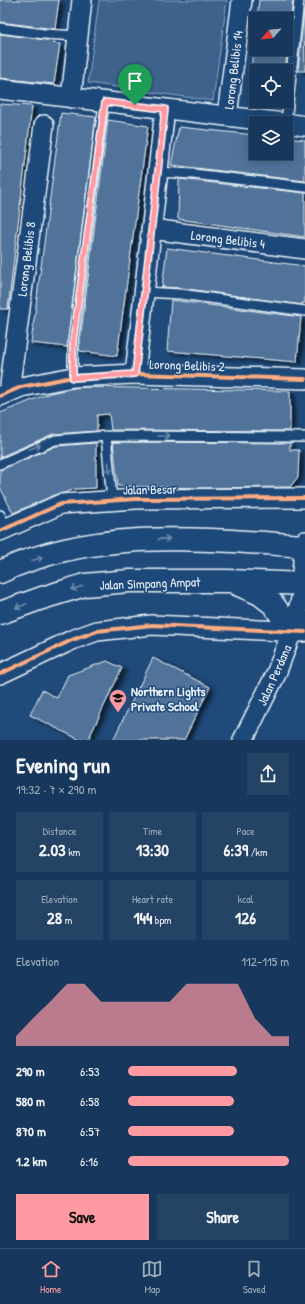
<!DOCTYPE html>
<html lang="en">
<head>
<meta charset="utf-8">
<style>
  body { margin:0; font-family:"Patrick Hand",sans-serif; background:#244365; color:#f1f3f6; height:100vh; display:flex; flex-direction:column; font-size:15px; white-space:nowrap }
  * { box-sizing:border-box; margin:0 }
  p { font-size:13px; color:#9eacbb }
  .icon { flex:none; width:22px; height:22px; fill:none; stroke:currentColor; stroke-width:2; stroke-linecap:round; stroke-linejoin:round }
  .map { position:relative; height:740px; overflow:hidden }
  .details { display:flex; flex-direction:column; background:#17385c; flex:1 }
  .details>* { flex:none }
  .needle { width:26px; rotate:243deg }
  .fabs { position:absolute; left:249px; top:12px; display:grid; gap:8px }
  .fabs a { display:grid; place-items:center; width:44px; height:44px; border-radius:0px; background:#17385c; box-shadow:0 2px 10px #0003,0 0 0 1px #365272; font-size:20px }
  .pin { position:absolute; display:grid; place-items:center; width:34px; height:34px; color:#fff; margin:-41px -17px; border-radius:50% 50% 50% 0; rotate:-45deg; box-shadow:0 0 4px #0007 }
  .pin .icon { rotate:45deg }
  .round { display:grid; place-items:center; flex:none; width:42px; height:42px; border-radius:0px; background:#244365 }
  .summary { display:flex; align-items:center; justify-content:space-between; height:68px; padding:0 16px }
  h1 { font-size:22px; font-weight:700; line-height:30px }
  .metrics { display:grid; grid-template-columns:repeat(3,1fr); gap:6px; height:68px; padding:4px 16px }
  .metrics div { display:grid; align-content:center; border-radius:0px; background:#244365; text-align:center }
  .metrics b { font-size:17px; font-weight:700 }
  .metrics small { font-size:11px; font-weight:400 }
  .metrics p { font-size:11px }
  .chart { height:112px; padding:8px 16px }
  .chart p { display:flex; justify-content:space-between }
  .chart svg { width:100%; height:72px; margin-top:4px; fill:#ff9aa2; opacity:.7 }
  .cta { display:flex; gap:8px; margin-top:auto; padding:8px 16px }
  .cta a { flex:1; height:46px; border-radius:0px; background:#ff9aa2; color:#111; font-size:16px; font-weight:700; line-height:46px; text-align:center }
  .cta a+a { background:#244365; color:#f1f3f6 }
  ul { padding:0 16px; list-style:none; font-size:13px }
  li { display:grid; grid-template-columns:64px 48px 1fr; align-items:center; height:30px }
  li i { height:10px; border-radius:5px; background:#ff9aa2 }
  .dock { display:flex; justify-content:space-around; align-items:center; height:56px; border-top:1px solid #365272; background:#17385c; font-size:11px; color:#9eacbb }
  .dock a { display:grid; justify-items:center; gap:2px }
  .dock .current { color:#ff9aa2 }
  .map>svg:first-child { display:block }
  .green { fill:#3c628c; stroke:#92aac2 }
  .building { fill:#517399; stroke:#e8f1f8; filter:url(#shadow) }
  .lines { fill:none; stroke-linecap:round; stroke-linejoin:round }
  .lane-casing { stroke:#e8f1f8; stroke-width:12 }
  .street-casing { stroke:#e8f1f8; stroke-width:22 }
  .highway-casing { stroke:#e8f1f8; stroke-width:25 }
  .lane { stroke:#1f4a7a; stroke-width:9 }
  .street { stroke:#1f4a7a; stroke-width:19 }
  .highway { stroke:#1f4a7a; stroke-width:22 }
  .cycleway-casing { stroke:#1f4a7a; stroke-width:6 }
  .cycleway { stroke:#ffac80; stroke-width:4 }
  .oneway { stroke:#6f8dac }
  .route-casing { stroke:#fff; stroke-width:8 }
  .route { stroke:#ff9aa2; stroke-width:5 }
  .labels { text-anchor:middle; dominant-baseline:central; stroke-width:3; stroke-linejoin:round; paint-order:stroke }
  .street-label { font-size:13px; fill:#e8f1f8; stroke:#1f4a7a }
  .poi-label { font-size:13px; font-weight:bold; fill:#e8f1f8; stroke:#1f4a7a; text-anchor:start }
</style>
</head>
<body>
<div class="map">
<svg width="305" height="740" viewBox="0 0 305 740">
  <defs>
    <filter id="shadow"><feDropShadow dx="4.5" dy="2.5" stdDeviation="2" flood-color="#0009"/></filter>
  </defs>
  <rect width="100%" height="100%" fill="#1f4a7a"/>
  <filter id="ink" filterUnits="userSpaceOnUse"><feTurbulence type="fractalNoise" baseFrequency=".025" numOctaves="2"/><feDisplacementMap in="SourceGraphic" scale="8" xChannelSelector="R" yChannelSelector="G"/><feConvolveMatrix kernelMatrix="1 2 1 2 8 2 1 2 1" color-interpolation-filters="sRGB"/></filter>
  <g filter="url(#ink)">
    <path class="green" d="M99 0H227L213 101 88 83Z"/>
    <path class="building" d="M0 0H59L55 29 0 22Z
      M259 0H293L285 71H251L253 49H286V19H257Z
      M304 10 305 71H298Z
      M0 34 54 41 53 43 60 44 54 84 0 78Z
      M0 104 32 106 8 309H0Z
      M61 113 96 117 67 347 31 343Z
      M108 120 148 126 117 356 80 351 79 349Z
      M179 127 256 135V153H286V138L305 140V181L171 165Z
      M179 179 305 193V237L178 219Z
      M167 248 305 266V303H302V305L181 288 162 287Z
      M171 300 301 317 297 362 167 351Z
      M85 387 290 391V431L111 430 109 414 97 415V431L53 434 0 457V413L50 393 74 388Z
      M113 442 290 443V450H299L298 477 290 487 203 488 118 486Z
      M96 443V488L75 489 64 493 57 494 13 513 0 487V470L56 446Z
      M153 658 210 687 184 740H113Z
      M107 661 122 668 88 740H80L30 715 42 690 57 698 68 675Z"/>
    <g class="lines">
      <defs>
        <path id="lane" d="M0 28 44 34 78 36
          M286 123 299 0
          M158 172 193 174 305 187
          M144 292 180 294 305 311
          M73 377V342L100 128 105 102
          M106 436 112 500
          M0 464 55 440 106 436 305 437
          M0 515 6 528"/>
        <path id="street" d="M0 89 284 123
          M71 98 82 0
          M227 116 242 0
          M286 123 305 126
          M151 229 305 249
          M135 374 165 109
          M9 392 44 125
          M0 396 21 387 73 377 135 374 305 379
          M0 531 61 504 136 499 305 498
          M305 541 302 572 305 584
          M0 674 72 640 97 631 152 625 303 632
          M243 740 276 674 292 631 305 585"/>
        <path id="highway" d="M0 572C95 527 204 539 305 546
          M239 585 260 594 273 604 292 631 305 622
          M0 613 42 598 85 585 129 581H228L305 584"/>
      </defs>
      <use href="#lane" class="lane-casing"/>
      <use href="#street" class="street-casing"/>
      <use href="#highway" class="highway-casing"/>
      <use href="#lane" class="lane"/>
      <use href="#street" class="street"/>
      <use href="#highway" class="highway"/>
      <defs>
        <path id="cycleway" d="M0 396 21 387 73 377 135 374 305 379
          M0 531 61 504 136 499 305 498
          M0 674 72 640 97 631 152 625 305 632"/>
      </defs>
      <use href="#cycleway" class="cycleway-casing"/>
      <use href="#cycleway" class="cycleway"/>
    </g>
    <defs><path id="oneway-shaft" d="M-6 0H5M1.5-3L5.5 0L1.5 3" fill="none" stroke-width="1.6" stroke-linecap="round" stroke-linejoin="round"/></defs>
    <g class="oneway">
      <use href="#oneway-shaft" transform="translate(164 436)"/>
      <use href="#oneway-shaft" transform="translate(35 447) rotate(-22)"/>
      <use href="#oneway-shaft" transform="translate(109 468) rotate(84)"/>
      <use href="#oneway-shaft" transform="translate(164 539) rotate(-4)"/>
      <use href="#oneway-shaft" transform="translate(37 559) rotate(-18)"/>
      <use href="#oneway-shaft" transform="translate(77 588) rotate(163)"/>
      <use href="#oneway-shaft" transform="translate(21 606) rotate(160)"/>
    </g>
  </g>
  <g class="lines" filter="url(#ink)">
    <defs>
      <path id="route" d="M105 102 165 109 135 374 73 378V342Z"/>
    </defs>
    <use href="#route" class="route-casing"/>
    <use href="#route" class="route"/>
  </g>
  <defs>
    <symbol id="school-pin" viewBox="-11 -11 22 30"><path d="M0 17L-7.5 6A9.5 9.5 0 1 1 7.5 6Z" fill="#ff9aa2" stroke="#1f4a7a"/><path d="M0-5L7-2L0 1L-7-2ZM-4 1L0 2.5L4 1V4Q0 6-4 4Z" fill="#111"/></symbol>
  </defs>
  <g fill-rule="evenodd">
    <use href="#school-pin" x="108" y="688" width="20" height="27"/>
  </g>
  <g class="labels">
    <g class="street-label">
      <text transform="translate(233 70) rotate(-83)">Lorong Belibis 14</text>
      <text transform="translate(228 239) rotate(7)">Lorong Belibis 4</text>
      <text transform="translate(26 259) rotate(-83)">Lorong Belibis 8</text>
      <text transform="translate(187 365) rotate(2)">Lorong Belibis 2</text>
      <text transform="translate(150 489) rotate(-1)">Jalan Besar</text>
      <text transform="translate(150 583) rotate(-2)">Jalan Simpang Ampat</text>
      <text transform="translate(274 675) rotate(-66)">Jalan Perdana</text>
    </g>
    <g class="poi-label">
      <text x="131" y="691">Northern Lights<tspan x="131" dy="15">Private School</tspan></text>
    </g>
  </g>
</svg>
<div class="fabs">
<a><svg class="needle" viewBox="-14 -14 28 28"><path d="M0-13l5 13h-10z" fill="#e53935"/><path d="M0 13l5-13h-10z" fill="#9eacbb"/></svg></a>
<a><svg class="icon" aria-label="locate" viewBox="0 0 24 24"><circle cx="12" cy="12" r="6"/><path d="M12 2v4M12 18v4M2 12h4M18 12h4"/></svg></a>
<a><svg class="icon" aria-label="layers" viewBox="0 0 24 24"><path d="M12 4l9 5-9 5-9-5zM3 14l9 5 9-5"/></svg></a>
</div>
<div class="pin" style="left:135px;top:105px;background:#1e9e55"><svg class="icon" aria-label="arrive" viewBox="0 0 24 24"><path d="M6 21V4h12l-3 4 3 4H6"/></svg></div>
</div>
<section class="details">
<div class="summary"><div><h1>Evening run</h1><p>19:32 · 7 × 290 m</p></div><a class="round"><svg class="icon" aria-label="share" viewBox="0 0 24 24"><path d="M12 15V3M7 8l5-5 5 5M5 13v7h14v-7"/></svg></a></div>
<div class="metrics">
<div><p>Distance</p><b>2.03<small> km</small></b></div>
<div><p>Time</p><b>13:30</b></div>
<div><p>Pace</p><b>6:39<small> /km</small></b></div>
</div>
<div class="metrics">
<div><p>Elevation</p><b>28<small> m</small></b></div>
<div><p>Heart rate</p><b>144<small> bpm</small></b></div>
<div><p>kcal</p><b>126</b></div>
</div>
<div class="chart"><p><span>Elevation</span>112–115 m</p>
<svg viewBox="0 0 160 44" preserveAspectRatio="none"><path d="M0 44V38L10 27L20 17L30 6L40 6L50 17L60 17L70 17L80 17L90 17L100 6L110 6L120 6L130 6L140 27L150 38L160 38V44z"/></svg>
</div>
<ul>
<li><b>290 m</b>6:53<i style="width:68%"></i></li>
<li><b>580 m</b>6:58<i style="width:66%"></i></li>
<li><b>870 m</b>6:57<i style="width:66%"></i></li>
<li><b>1.2 km</b>6:16<i style="width:100%"></i></li>
</ul>
<div class="cta"><a>Save</a><a>Share</a></div>
</section>
<nav class="dock">
<a class="current"><svg class="icon" aria-label="home" viewBox="0 0 24 24"><path d="M3 11l9-7 9 7M6 9v11h12V9"/></svg>Home</a>
<a><svg class="icon" aria-label="map" viewBox="0 0 24 24"><path d="M3 6l6-2 6 2 6-2v14l-6 2-6-2-6 2zM9 4v14M15 6v14"/></svg>Map</a>
<a><svg class="icon" aria-label="saved" viewBox="0 0 24 24"><path d="M7 4h10v16l-5-4-5 4z"/></svg>Saved</a>
</nav>
</body>
</html>
